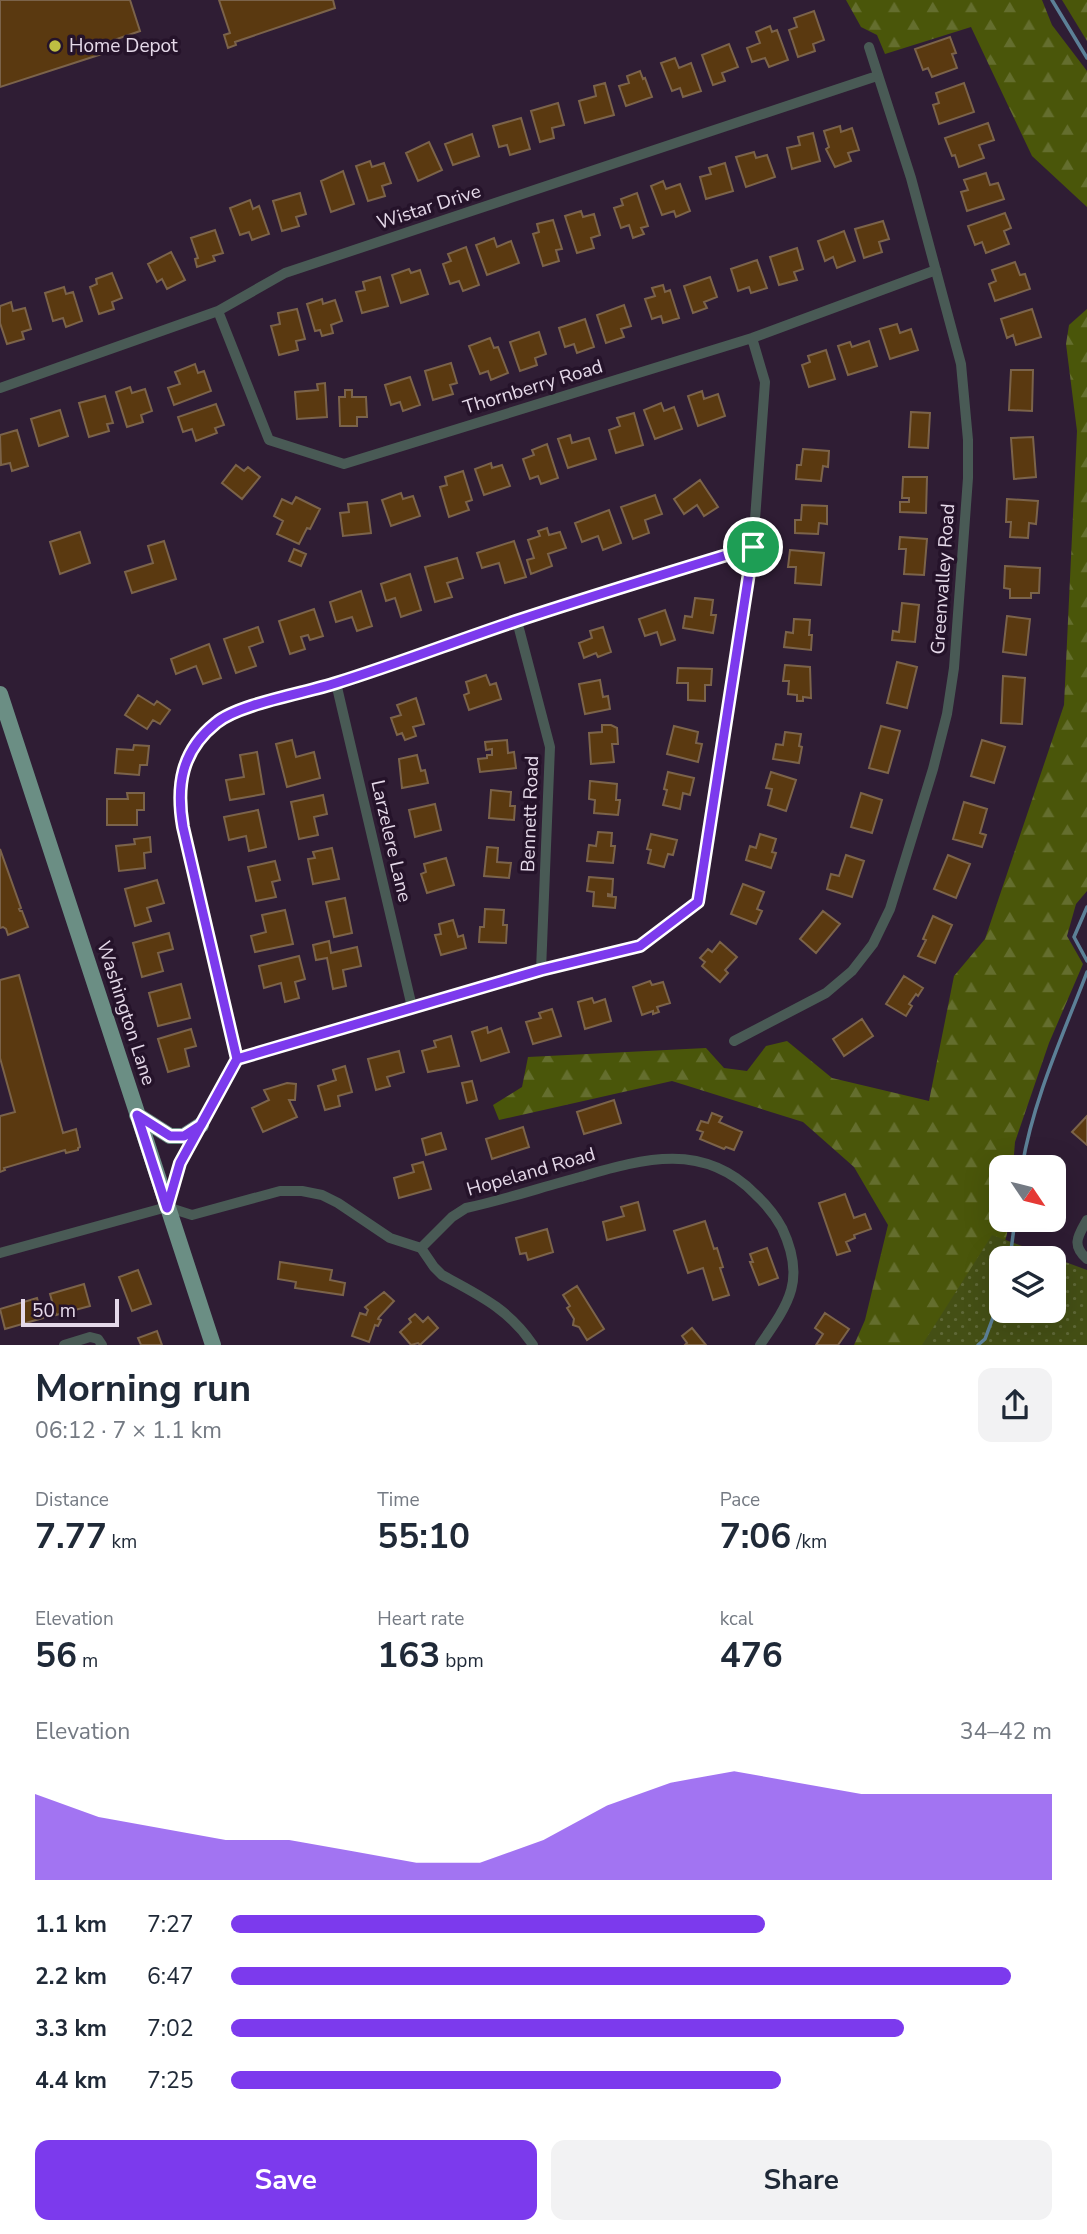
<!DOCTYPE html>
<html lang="en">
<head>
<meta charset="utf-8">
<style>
  body { margin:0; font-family:"Nunito Sans",sans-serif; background:#f2f2f3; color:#1f2937; height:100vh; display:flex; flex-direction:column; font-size:26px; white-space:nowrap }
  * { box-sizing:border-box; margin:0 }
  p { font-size:23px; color:#747a83 }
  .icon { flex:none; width:38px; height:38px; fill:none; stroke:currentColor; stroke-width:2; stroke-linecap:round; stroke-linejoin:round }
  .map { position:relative; height:1345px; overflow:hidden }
  .panel { display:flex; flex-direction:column; background:#fff; flex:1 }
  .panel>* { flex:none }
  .needle { width:46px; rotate:125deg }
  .fabs { position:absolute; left:989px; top:1155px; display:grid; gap:14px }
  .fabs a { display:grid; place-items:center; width:77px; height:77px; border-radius:14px; background:#fff; box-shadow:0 7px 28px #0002; font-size:35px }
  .scale { position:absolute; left:21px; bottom:18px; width:98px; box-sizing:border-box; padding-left:7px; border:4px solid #e5d9e9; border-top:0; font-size:19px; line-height:24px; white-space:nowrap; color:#e5d9e9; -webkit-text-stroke:5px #25132a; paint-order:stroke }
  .pin { position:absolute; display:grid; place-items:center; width:60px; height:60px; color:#fff; margin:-30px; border:4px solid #fff; border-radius:50%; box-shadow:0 2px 7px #0007 }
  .round { display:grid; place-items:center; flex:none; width:74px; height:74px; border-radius:14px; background:#f2f2f3 }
  .overview { display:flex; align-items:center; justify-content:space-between; height:119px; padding:0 35px }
  h1 { font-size:38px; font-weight:700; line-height:52px }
  .figures { display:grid; grid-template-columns:repeat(3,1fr); gap:10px; height:119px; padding:7px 35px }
  .figures div { display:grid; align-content:center }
  .figures b { font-size:35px; font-weight:700 }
  .figures small { font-size:19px; font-weight:400 }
  .figures p { font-size:19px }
  .chart { height:196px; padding:14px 35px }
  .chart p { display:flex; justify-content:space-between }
  .chart svg { width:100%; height:126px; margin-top:7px; fill:#7c3aed; opacity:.7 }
  .cta { display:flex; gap:14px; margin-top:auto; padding:14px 35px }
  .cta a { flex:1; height:80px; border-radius:14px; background:#7c3aed; color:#fff; font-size:28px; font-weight:700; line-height:80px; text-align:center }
  .cta a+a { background:#f2f2f3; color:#1f2937 }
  ul { padding:0 35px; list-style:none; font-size:23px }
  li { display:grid; grid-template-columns:112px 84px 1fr; align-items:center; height:52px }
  li i { height:18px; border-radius:9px; background:#7c3aed }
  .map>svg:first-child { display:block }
  .forest { fill:url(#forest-firs) }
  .park { fill:url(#park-dots); fill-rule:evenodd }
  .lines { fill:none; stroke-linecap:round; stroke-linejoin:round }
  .stream { stroke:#5c8097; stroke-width:3.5 }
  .building { fill:#5a3910; stroke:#7b634a; stroke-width:2 }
  .street { stroke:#495a55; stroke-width:10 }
  .primary { stroke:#6b8e84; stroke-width:16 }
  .route-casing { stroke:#fff; stroke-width:14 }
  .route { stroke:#7c3aed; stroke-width:9 }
  .poi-dot { fill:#bebf42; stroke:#25132a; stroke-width:2.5 }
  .labels { text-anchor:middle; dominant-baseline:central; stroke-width:7; stroke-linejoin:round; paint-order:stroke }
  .poi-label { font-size:19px; fill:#e5d9e9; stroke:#25132a; text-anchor:start }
  .street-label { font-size:19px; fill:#e5d9e9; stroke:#25132a }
</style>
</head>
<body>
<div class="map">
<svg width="1087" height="1345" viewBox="0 0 1087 1345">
  <defs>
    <pattern id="forest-firs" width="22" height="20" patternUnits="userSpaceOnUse" patternTransform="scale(1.75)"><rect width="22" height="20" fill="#4a560a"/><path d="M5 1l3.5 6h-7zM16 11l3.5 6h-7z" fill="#646e2e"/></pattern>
    <pattern id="park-dots" width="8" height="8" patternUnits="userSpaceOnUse" patternTransform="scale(1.75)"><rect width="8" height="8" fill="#444f15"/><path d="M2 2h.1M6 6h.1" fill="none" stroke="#5f6837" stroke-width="1.8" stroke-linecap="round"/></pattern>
  </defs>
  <rect width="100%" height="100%" fill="#2f1d34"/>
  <path class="forest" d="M846 0H1042L1052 25 1087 71V207L1032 156 971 27 885 54 877 35 861 27Z
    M1062 0H1087V41Z
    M1087 309V891L1076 904 1067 936 1083 964 1049 1043 1015 1142 1013 1167H1001V1220H1008L1007 1234 987 1303 962 1345H854L865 1320 888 1225 854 1167 803 1122 672 1081 499 1120 493 1105 522 1087 528 1057 706 1048 724 1068 747 1071 766 1046 787 1041 832 1078 929 1101 954 976 985 939 1064 705 1077 431 1066 344 1069 325Z"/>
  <path class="park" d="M992 1235 1087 1270V1345H922ZM1001 1258H1054V1311H1001Z"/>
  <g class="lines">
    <path class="stream" d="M1052 0 1087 58
      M1087 907 1074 937 1087 961
      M1022 1167C1033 1100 1063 1035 1087 972
      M1010 1258 1015 1220
      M978 1345 985 1339 1001 1296"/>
  </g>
  <path class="building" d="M0 0H130L140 31 108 42 111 51 0 87Z
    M219 0H333L335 8 235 42 236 45 228 48 224 35 230 33Z
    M814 11 824 40 813 44 815 51 798 57 789 30 797 27 794 18Z
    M770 26 772 32 777 30 788 60 769 67 765 58 752 62 747 48 760 43 756 32Z
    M950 37 956 53 952 54 957 68 932 77 928 68 923 70 915 49Z
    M729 44 738 67 722 73 725 81 713 85 702 55Z
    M675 58 679 68 691 63 701 91 683 97 680 88 672 91 661 63Z
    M640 71 643 79 645 78 652 97 626 106 619 86 629 83 627 76Z
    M605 83 614 115 585 123 579 101 596 96 594 86Z
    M964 83 974 112 939 124 933 105 939 103 936 93Z
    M558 103 564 125 552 128 554 138 540 142 531 111Z
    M521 118 530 149 510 155 507 145 499 147 493 126Z
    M988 123 994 140 979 145 984 158 959 167 955 155 952 156 945 138Z
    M840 126 841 132 852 128 859 150 848 153 851 161 835 167 826 149 829 147 824 131Z
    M813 133 820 161 792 169 787 148 800 145 798 137Z
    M472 134 479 156 453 165 445 144Z
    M429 142 442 170 418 181 406 153Z
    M754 152 756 158 767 155 775 177 746 187 736 157Z
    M370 161 372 167 384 163 391 183 382 186 385 196 368 201 356 166Z
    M725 163 733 191 706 199 700 177 711 174 709 168Z
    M343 171 354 204 331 212 321 181Z
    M986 173 990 185 998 183 1004 199 967 211 961 192 968 190 964 180Z
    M663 181 666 189 680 184 690 211 676 217 674 211 662 215 651 186Z
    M300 193 306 214 296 217 299 226 282 231 273 201Z
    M637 193 648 226 641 228 644 234 633 238 629 225 621 228 614 208 623 205 621 199Z
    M250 200 253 209 259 206 269 234 252 240 249 232 240 235 230 208Z
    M581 211 583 217 594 214 600 235 591 238 594 248 577 253 565 216Z
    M1005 213 1011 228 1004 231 1009 244 986 253 982 242 975 245 968 226Z
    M553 220 562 249 556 250 559 261 543 266 533 234 539 232 537 224Z
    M883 221 889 239 879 242 882 252 864 258 855 229Z
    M215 230 223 253 213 256 215 261 197 267 195 259 198 258 191 238Z
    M844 231 855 261 837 268 833 257 825 261 818 241Z
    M494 238 497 247 511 241 519 263 487 275 476 245Z
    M466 247 479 285 463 291 459 281 450 284 443 264 451 261 448 254Z
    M797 248 803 269 794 272 797 280 779 285 770 257Z
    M171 252 185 280 167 289 162 279 157 282 148 264Z
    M757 260 767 288 751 293 749 287 738 291 731 269Z
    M1015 262 1020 275 1025 274 1030 289 995 301 989 284 996 281 992 270Z
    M409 269 411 273 420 270 428 294 401 303 392 275Z
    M112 273 122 298 112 302 114 309 99 314 90 287 97 284 96 279Z
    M380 277 388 306 362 313 356 292 365 290 363 282Z
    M710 277 717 297 704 302 707 308 693 313 684 286Z
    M663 285 665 292 670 290 679 318 663 323 661 316 652 319 645 299 655 296 652 288Z
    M64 287 66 294 73 292 82 321 66 327 63 318 53 321 45 293Z
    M322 299 323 304 335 300 342 321 331 325 333 333 322 336 320 330 315 331 307 304Z
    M11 302 13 311 25 308 31 329 22 332 24 339 7 344 0 323V306Z
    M624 305 631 326 621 329 624 337 606 343 597 315Z
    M297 309 305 339 296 341 298 350 279 355 271 326 280 324 278 313Z
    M1032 309 1041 337 1016 345 1013 335 1007 338 1001 319Z
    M585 319 594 347 577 353 574 344 565 347 559 328Z
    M897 324 900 333 911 329 918 350 890 359 880 329Z
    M539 332 546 354 535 358 537 365 520 371 510 342Z
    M490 338 494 348 498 347 508 373 491 380 488 371 480 374 469 346Z
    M869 341 877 366 848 375 838 346 850 342 852 347Z
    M826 350 835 379 809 387 802 365 810 362 808 356Z
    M451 363 457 383 450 385 453 394 433 400 425 371Z
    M195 364 198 373 204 371 211 391 174 405 168 388 180 384 175 372Z
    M1011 370H1033L1032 411 1009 410Z
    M410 377 420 405 403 411 400 402 391 405 385 385Z
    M325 383 327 417 297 419 295 392 318 390 317 384Z
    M130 387 132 393 145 389 152 411 141 415 143 422 127 427 116 392Z
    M345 390H352V397H366L367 417H357V426H340L339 397H345Z
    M702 391 704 399 718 394 725 416 698 426 688 396Z
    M105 396 113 423 107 424 109 431 89 437 79 403Z
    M661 403 664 411 674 407 682 429 655 439 644 410Z
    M216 404 224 425 215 428 217 433 196 441 192 429 183 432 178 417Z
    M60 410 68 436 39 446 31 419Z
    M911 412 930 413 928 448 909 447Z
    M634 413 643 445 616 453 609 430 620 426 617 418Z
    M17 430 28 466 12 471 10 463 1 465 0 435Z
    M570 435 572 443 589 438 596 459 568 468 558 439Z
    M1033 437 1036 477 1014 479 1011 438Z
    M547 444 558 478 541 484 538 476 530 479 523 459 534 455 532 450Z
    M803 449 829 451 828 467 823 466 821 481 796 479 797 465H801Z
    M491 463 492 468 502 465 510 486 484 495 475 469Z
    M236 465 244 471 248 467 260 477 242 499 222 483Z
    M463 471 472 500 466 502 469 510 449 517 440 487 447 485 445 477Z
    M903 477H927L926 513 900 512V502H909V498H902Z
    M700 480 718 507 704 516 697 505 684 514 674 499Z
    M401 493 403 499 413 496 420 516 391 526 382 500Z
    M655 495 662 514 645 520 649 533 633 539 621 507Z
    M296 497 320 509 310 529 307 528 299 544 277 534 283 521 274 516 282 499 292 504Z
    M1007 499 1038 501 1036 524 1029 523 1028 538 1010 537 1011 522H1006Z
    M367 502 371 533 343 536 340 513 349 512 348 504Z
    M802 505 827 506V524L819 523 818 534 795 533V520H801Z
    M609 510 621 543 603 550 598 536 582 542 575 523Z
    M547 528 549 535 560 532 566 548 548 554 552 566 531 574 527 560 534 558 528 540 540 536 538 531Z
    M80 532 90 563 60 574 50 542Z
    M900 537 927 539 924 575 904 574 906 549H899Z
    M164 541 176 579 132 593 125 572 153 563 148 546Z
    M514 541 526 577 505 583 499 563 482 568 477 553Z
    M294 549 306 554 301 566 289 561Z
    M790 550 824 553 821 585 795 583 796 567H788Z
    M457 558 463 578 447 583 452 597 435 602 425 567Z
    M1005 566 1040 568 1039 593H1031V598H1010V589L1004 588Z
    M410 574 421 610 401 617 395 598 386 601 381 584Z
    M361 591 372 626 357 631 352 617 336 622 330 602Z
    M695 598 713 600 711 615H716L713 633 683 628 685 616 692 617Z
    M902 603 919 605 915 642 892 640 893 631 899 632Z
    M314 609 323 636 310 640 308 635 301 637 305 649 290 654 279 621Z
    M665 610 675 640 661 645 657 632 645 636 639 619Z
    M1007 616 1030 619 1026 655 1003 652Z
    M794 619 810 620 809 635H812L811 650 784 647 786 632 793 633Z
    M258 627 263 642 249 647 256 666 236 673 224 639Z
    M603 627 611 652 598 657 596 653 584 658 579 643 592 638 590 631Z
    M209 644 221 678 203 684 196 666 176 674 171 659Z
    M897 662 917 667 907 708 887 703Z
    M785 665 810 667 811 698 803 697V701H797V695L788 694 789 681H783Z
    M678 668 712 669 711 685H705V701L688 700V683H677Z
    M486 675 490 685 496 683 501 699 469 710 464 695 469 693 466 682Z
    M1003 676 1025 678 1022 724 1001 723Z
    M600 680 603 697 608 696 610 709 585 714 579 684Z
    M138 695 154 705 157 701 170 710 160 724 153 720 147 729 125 715Z
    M416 698 424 724 413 727 416 736 405 740 402 733 397 735 391 718 401 715 397 705Z
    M602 725H611L617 728 618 744H612L614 762 591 764 589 733 602 732Z
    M674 726 698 732 696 743 702 744 698 762 667 754Z
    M881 726 900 731 888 773 869 768Z
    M785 732 801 734 799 746 802 747 799 763 773 759 776 744 783 745Z
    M292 740 296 757 314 752 320 778 287 787 276 744Z
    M507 740 508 753 514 752 516 768 480 772 478 759 487 758V755H492V749L486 750 485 742Z
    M982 740 1005 747 994 783 971 776Z
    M134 745 149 746 147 765H140L139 775 115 773 117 749 133 750Z
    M257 752 264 794 230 800 226 780 244 777 240 755Z
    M417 755 421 771 425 770 428 783 402 788 399 759Z
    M668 772 694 778 690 795 683 793 680 809 663 805 667 790 664 789Z
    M771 772 796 780 786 811 768 805 772 789 766 788Z
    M590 781 617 784 616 800H620L618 815 594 813 595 800 589 799Z
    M491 790 511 792 510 806H515L514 820 489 818Z
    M127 793H144V810H137V825H107V799H128Z
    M861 793 882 800 872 833 851 827Z
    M323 795 327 814 314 817 318 835 299 839 291 802Z
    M964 802 987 809 980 833 986 835 982 847 953 839Z
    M435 804 441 830 415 837 409 810Z
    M258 810 266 847 249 851 246 836 229 840 224 817Z
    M598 832 612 833 611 846H615L613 863 587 861 589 845 596 846Z
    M651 834 677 840 673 855 668 854 664 867 648 863 651 850 647 849Z
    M760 834 776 839 772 852 776 853 771 868 746 860 750 846 756 848Z
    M150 837 151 852 144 853 145 868 119 871 116 846 135 844 134 839Z
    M487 847 498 848 497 862 511 863 509 878 484 876Z
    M332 848 339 879 313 884 308 859 315 858 313 852Z
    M0 849 21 908 19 909 20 911H22L28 927 8 935 6 929 3 927 0 928Z
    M846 855 864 861 852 897 827 889 831 874 839 876Z
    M948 855 970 864 956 898 934 889Z
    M446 858 454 885 427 893 421 874 426 872 424 864Z
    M275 861 280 880 272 882 276 897 256 901 248 867Z
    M589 877 613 879 612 895 608 894V896L616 897 615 908 593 906 594 892 587 891Z
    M157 880 164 903 147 908 151 921 135 926 125 889Z
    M743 884 764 892 757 909 762 911 756 924 731 914Z
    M345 898 352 933 334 937 326 902Z
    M485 909 504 910 503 925H507L506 943 479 942 480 927H484Z
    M285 910 293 944 255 952 251 936 266 932 262 915Z
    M823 911 840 924 816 953 800 939Z
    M933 916 952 925 935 963 918 956 926 940 923 939Z
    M453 920 458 937 463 935 466 948 441 955 435 935 441 934 439 924Z
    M169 933 173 949 158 953 163 971 142 977 133 943Z
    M329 941 331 953 357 947 361 966 343 970 346 986 333 989 327 958 316 960 313 945Z
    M720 942 737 957 725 970 728 973 720 982 702 966 705 962 700 958 708 949 712 952Z
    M299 956 305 979 295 982 299 998 285 1002 281 983 264 988 259 966Z
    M19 975 63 1133 76 1129 80 1147 78 1148V1150L66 1153 65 1150 4 1168 5 1170 0 1172V1116L15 1112 0 1058V980Z
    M904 976 923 988 918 996 916 994 909 1004 912 1006 906 1016 886 1004Z
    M650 981 652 985 663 982 670 1003 657 1007 659 1012 653 1014V1011L642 1015 633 987Z
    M181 984 190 1018 158 1026 149 993Z
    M592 998 594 1003 605 999 611 1021 585 1029 578 1002Z
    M552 1009 561 1036 533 1044 526 1022 541 1018 539 1013Z
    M862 1019 873 1036 844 1056 833 1039Z
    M487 1027 488 1033 501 1028 509 1052 481 1061 472 1032Z
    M191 1029 196 1046 185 1049 189 1066 168 1072 158 1039Z
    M451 1036 459 1066 428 1072 422 1051 436 1047 434 1041Z
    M399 1051 404 1072 387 1077 390 1086 376 1090 368 1059Z
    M345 1066 352 1092 338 1096 340 1106 325 1110 318 1086 336 1080 333 1070Z
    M472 1081 477 1100 467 1103 462 1083Z
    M287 1083 296 1084 295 1100H289L297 1117 263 1132 252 1108 269 1100 264 1090Z
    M614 1100 621 1123 584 1134 577 1112Z
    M712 1113 722 1117 719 1122 742 1132 734 1150 726 1147 724 1149 700 1139 703 1132 697 1130 701 1121 708 1123Z
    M1087 1116V1145L1072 1132Z
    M523 1127 529 1147 492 1159 486 1139Z
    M441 1133 446 1149 426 1155 422 1139Z
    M423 1162 431 1189 399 1198 394 1178 414 1172 412 1165Z
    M845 1194 854 1218 865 1214 871 1229 854 1235 855 1238 846 1242 850 1251 837 1255 819 1203Z
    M638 1202 645 1230 607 1240 603 1222 624 1216 621 1207Z
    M705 1221 714 1249 717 1248 723 1267 720 1268 729 1295 713 1300 703 1268 688 1273 674 1231Z
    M547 1229 553 1252 528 1260 526 1253 520 1254 516 1238Z
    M767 1248 778 1278 759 1285 750 1262H753L750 1254Z
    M280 1262 332 1270 330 1280 345 1283 343 1295 295 1288 296 1282 278 1279Z
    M138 1270 151 1304 132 1311 119 1277Z
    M84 1284 90 1306 56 1315 50 1294Z
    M577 1286 604 1329 587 1340 579 1327 573 1325 574 1319 567 1308 570 1306 563 1295Z
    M384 1292 394 1301 379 1317 378 1319 381 1320 378 1326 375 1325 369 1342 352 1336 360 1313 366 1315 368 1310 365 1307Z
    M37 1298 43 1318 5 1329 0 1309Z
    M825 1313 849 1329 838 1345H816L823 1334 815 1328Z
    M415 1314 423 1322 428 1317 438 1328 420 1345 418 1343 411 1345 400 1332 411 1322 409 1319Z
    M692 1328 706 1345H685L687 1343 682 1336Z
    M157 1331 162 1345H141L138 1338Z"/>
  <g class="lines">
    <path class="street" d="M218 311 269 440 344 464 752 338 936 270
      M0 388 218 311 285 273 877 76
      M517 621 550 747 541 970
      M336 683 412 1007
      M734 1041 826 993 852 971 873 944 890 909 933 769 947 714 954 668 968 478V440L961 364 911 178 869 47
      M237 1059 183 827C176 786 182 751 216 723 238 704 306 693 336 683 397 664 456 641 516 621 595 595 674 572 753 547
      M168 1205 180 1163 237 1059 541 970 640 946 698 902 753 547 765 382 752 338
      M167 1207 192 1215 280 1191H302L322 1195 338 1203 390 1238 421 1248 452 1217 466 1208C504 1200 542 1187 580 1177 643 1159 703 1141 755 1194 766 1204 775 1215 782 1228 806 1279 790 1302 760 1345
      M1087 1220C1078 1236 1071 1245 1087 1259
      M421 1248 434 1267 442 1275C479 1295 509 1309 533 1345
      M0 1253 167 1207
      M64 1345 90 1337 98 1339 102 1345"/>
    <path class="primary" d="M0 694 213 1345
      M137 1115 170 1136H184L201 1125"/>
  </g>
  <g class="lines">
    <defs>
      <path id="route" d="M753 547C674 571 595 595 516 621 456 641 397 664 336 683 306 693 238 704 216 723 181 751 176 786 183 827L237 1059 180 1163 167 1208 137 1115 170 1136H184L201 1125 237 1059 541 970 640 946 698 902 753 547"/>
    </defs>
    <use href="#route" class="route-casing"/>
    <use href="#route" class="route"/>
  </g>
  <circle class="poi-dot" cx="55" cy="46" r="7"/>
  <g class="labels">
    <g class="poi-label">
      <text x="69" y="46">Home Depot</text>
    </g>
    <g class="street-label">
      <text transform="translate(429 207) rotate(-18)">Wistar Drive</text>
      <text transform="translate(533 387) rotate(-17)">Thornberry Road</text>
      <text transform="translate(943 579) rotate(-86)">Greenvalley Road</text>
      <text transform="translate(530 814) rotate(-88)">Bennett Road</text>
      <text transform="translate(391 841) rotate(77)">Larzelere Lane</text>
      <text transform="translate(126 1013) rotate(72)">Washington Lane</text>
      <text transform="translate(531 1172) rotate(-16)">Hopeland Road</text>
    </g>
  </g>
</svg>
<div class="fabs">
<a><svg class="needle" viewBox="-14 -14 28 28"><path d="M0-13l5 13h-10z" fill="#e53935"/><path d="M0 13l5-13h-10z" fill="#747a83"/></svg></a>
<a><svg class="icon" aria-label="layers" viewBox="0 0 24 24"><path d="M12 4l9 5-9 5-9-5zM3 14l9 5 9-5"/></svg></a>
</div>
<div class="scale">50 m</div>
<div class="pin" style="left:753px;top:547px;background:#1e9e55"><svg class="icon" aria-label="arrive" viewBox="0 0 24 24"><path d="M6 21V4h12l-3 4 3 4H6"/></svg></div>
</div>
<section class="panel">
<div class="overview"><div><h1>Morning run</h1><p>06:12 · 7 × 1.1 km</p></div><a class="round"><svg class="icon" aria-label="share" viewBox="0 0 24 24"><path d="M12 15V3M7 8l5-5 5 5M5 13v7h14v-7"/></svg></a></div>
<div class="figures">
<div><p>Distance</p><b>7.77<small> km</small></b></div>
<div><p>Time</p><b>55:10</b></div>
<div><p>Pace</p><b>7:06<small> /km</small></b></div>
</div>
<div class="figures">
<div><p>Elevation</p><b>56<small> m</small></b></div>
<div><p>Heart rate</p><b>163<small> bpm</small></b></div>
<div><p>kcal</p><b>476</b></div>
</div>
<div class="chart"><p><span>Elevation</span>34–42 m</p>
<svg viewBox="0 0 160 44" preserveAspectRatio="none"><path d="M0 44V14L10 22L20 26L30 30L40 30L50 34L60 38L70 38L80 30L90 18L100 10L110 6L120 10L130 14L140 14L150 14L160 14V44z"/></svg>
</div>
<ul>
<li><b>1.1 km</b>7:27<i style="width:65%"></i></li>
<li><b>2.2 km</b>6:47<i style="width:95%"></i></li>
<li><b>3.3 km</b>7:02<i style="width:82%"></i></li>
<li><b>4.4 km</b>7:25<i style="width:67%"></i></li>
</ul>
<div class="cta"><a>Save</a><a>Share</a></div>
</section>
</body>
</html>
